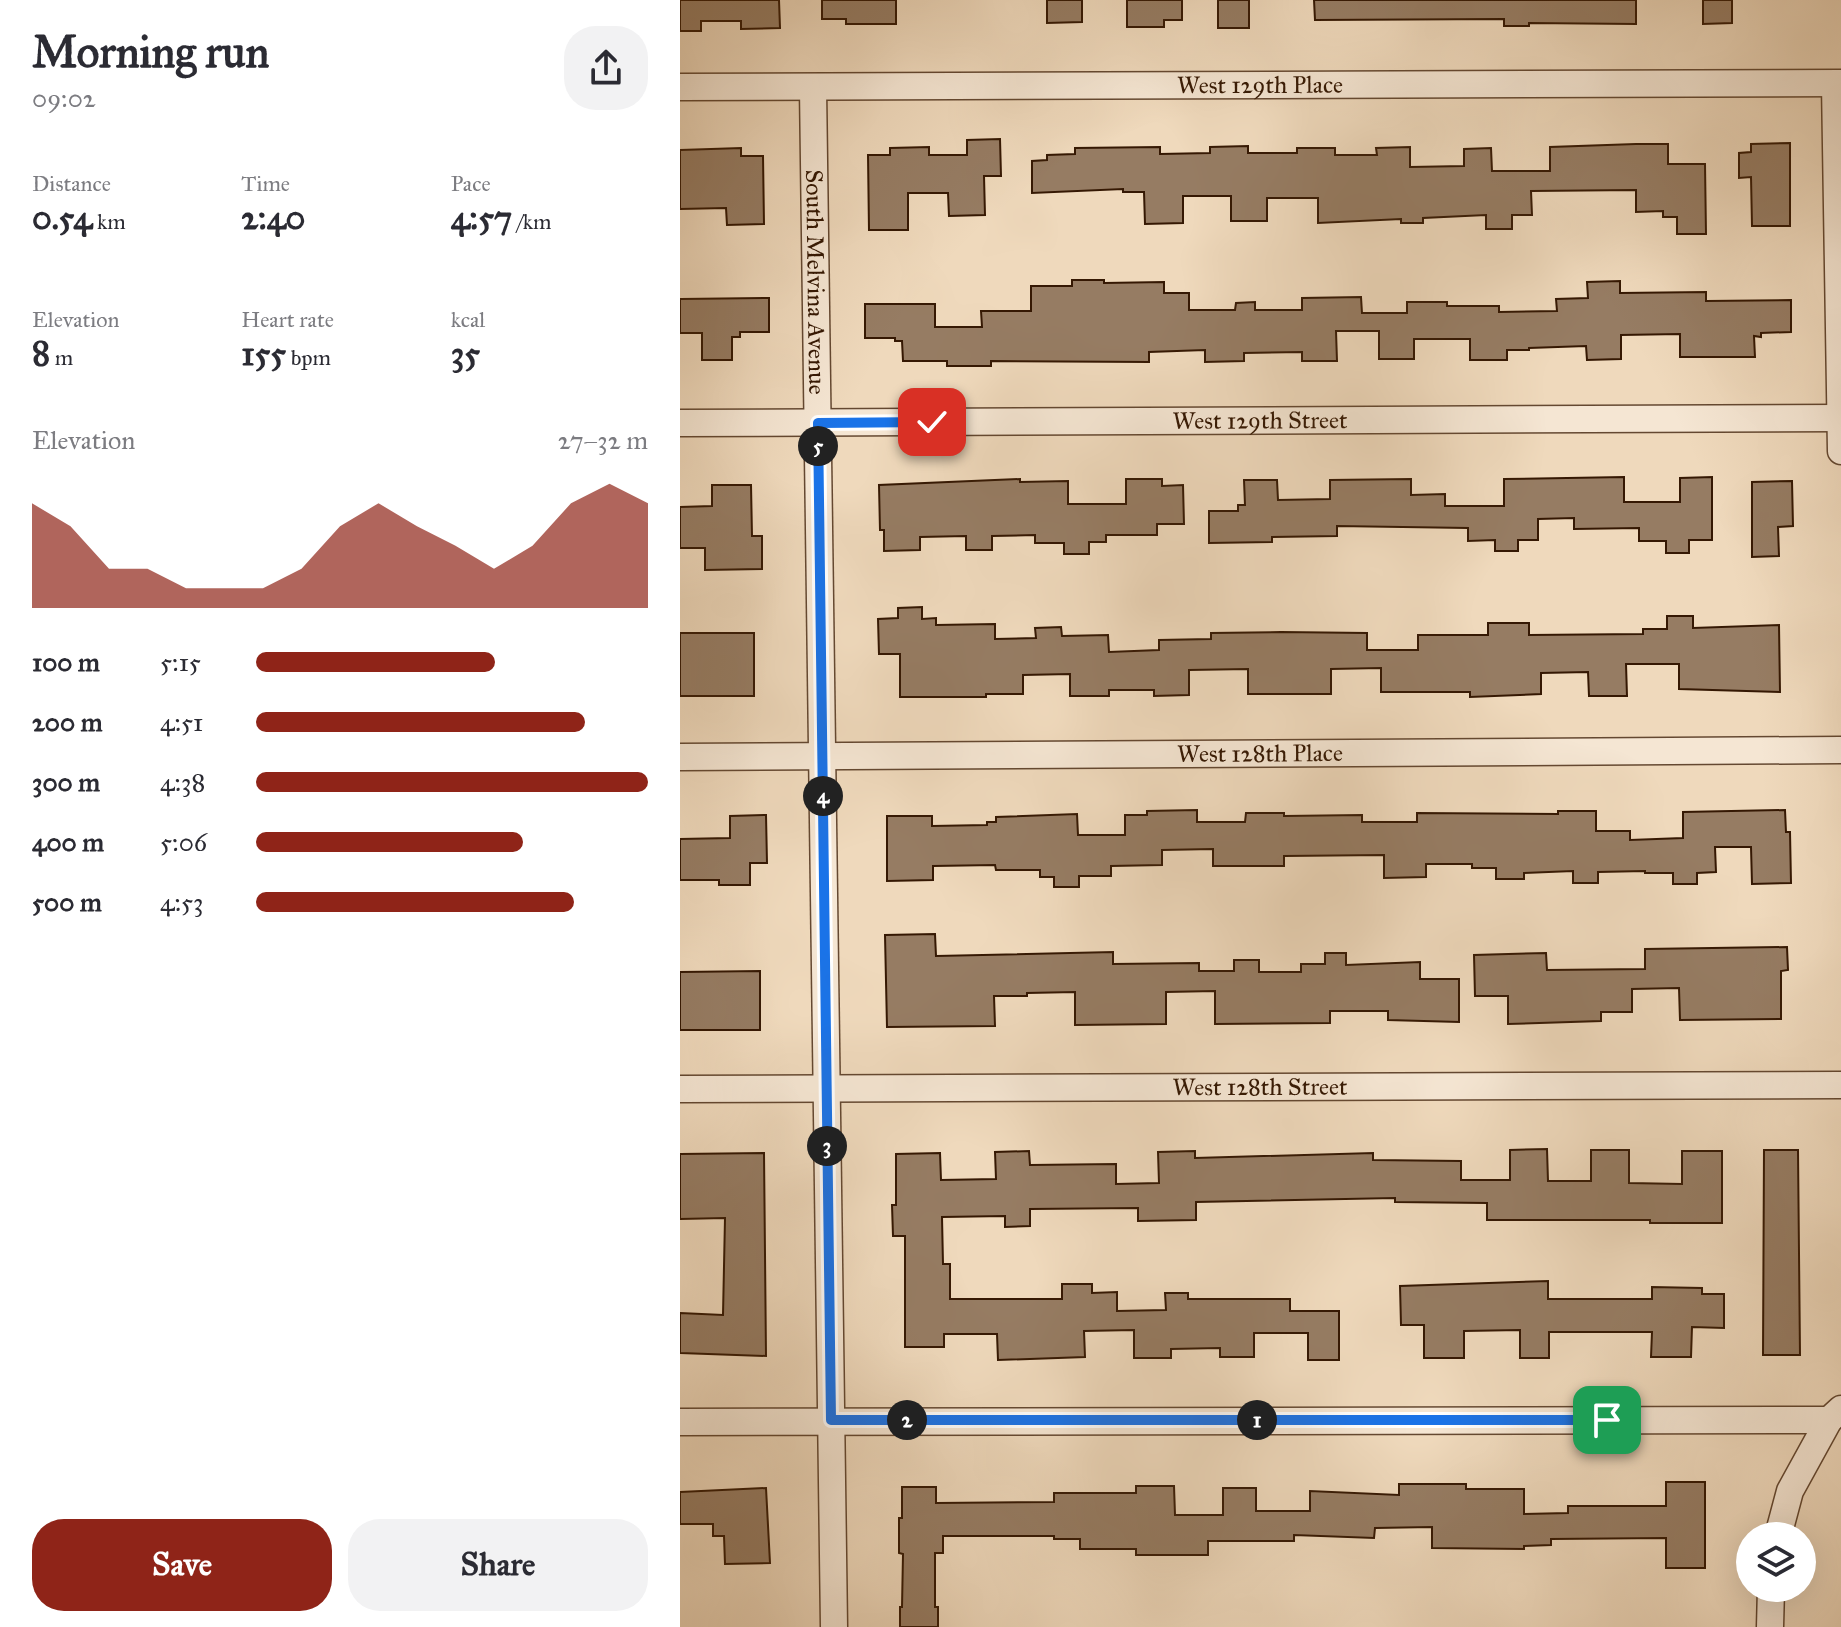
<!DOCTYPE html>
<html lang="en">
<head>
<meta charset="utf-8">
<style>
  body { margin:0; font-family:"IM FELL Great Primer",serif; background:#f2f2f3; color:#2b2b33; height:100vh; display:flex; flex-direction:column; font-size:30px; white-space:nowrap }
  * { box-sizing:border-box; margin:0 }
  p { font-size:26px; color:#7c7c81 }
  .icon { flex:none; width:44px; height:44px; fill:none; stroke:currentColor; stroke-width:2; stroke-linecap:round; stroke-linejoin:round }
  .map { position:relative; flex:1; overflow:hidden }
  .drawer { display:flex; flex-direction:column; background:#fff; width:680px }
  .drawer>* { flex:none }
  .tools { position:absolute; left:1056px; top:1522px; display:grid; gap:16px }
  .tools a { display:grid; place-items:center; width:80px; height:80px; border-radius:50%; background:#fff; box-shadow:0 8px 32px #0002; font-size:40px }
  .pin { position:absolute; display:grid; place-items:center; width:68px; height:68px; color:#fff; margin:-34px; border-radius:16px; box-shadow:0 4px 12px #0006 }
  .km { position:absolute; width:40px; height:40px; margin:-20px; border-radius:50%; background:#222; color:#fff; font-size:22px; line-height:40px; text-align:center }
  .round { display:grid; place-items:center; flex:none; width:84px; height:84px; border-radius:32px; background:#f2f2f3 }
  .head { display:flex; align-items:center; justify-content:space-between; height:136px; padding:0 32px }
  h1 { font-size:44px; font-weight:700; line-height:60px }
  .figures { display:grid; grid-template-columns:repeat(3,1fr); gap:12px; height:136px; padding:8px 32px }
  .figures div { display:grid; align-content:center }
  .figures b { font-size:34px; font-weight:700 }
  .figures small { font-size:22px; font-weight:400 }
  .figures p { font-size:22px }
  .chart { height:224px; padding:16px 32px }
  .chart p { display:flex; justify-content:space-between }
  .chart svg { width:100%; height:144px; margin-top:8px; fill:#8f2418; opacity:.7 }
  .cta { display:flex; gap:16px; margin-top:auto; padding:16px 32px }
  .cta a { flex:1; height:92px; border-radius:32px; background:#8f2418; color:#fff; font-size:32px; font-weight:700; line-height:92px; text-align:center }
  .cta a+a { background:#f2f2f3; color:#2b2b33 }
  ul { padding:0 32px; list-style:none; font-size:26px }
  li { display:grid; grid-template-columns:128px 96px 1fr; align-items:center; height:60px }
  li i { height:20px; border-radius:10px; background:#8f2418 }
  main { display:flex; flex:1; min-height:0 }
  .map>svg:first-child { display:block }
  .building { fill:#967c63; stroke:#351803; stroke-width:2 }
  .lines { fill:none; stroke-linecap:round; stroke-linejoin:round }
  .minor-casing { stroke:#644831; stroke-width:29 }
  .minor { stroke:#f5e6d3; stroke-width:26 }
  .route-casing { stroke:#fff; stroke-width:16 }
  .route { stroke:#1a73e8; stroke-width:10 }
  .labels { text-anchor:middle; dominant-baseline:central; stroke-width:6; stroke-linejoin:round; paint-order:stroke }
  .street-label { font-size:24px; fill:#351803; stroke:#f5e6d3 }
</style>
</head>
<body>
<main>
<section class="drawer">
<div class="head"><div><h1>Morning run</h1><p>09:02</p></div><a class="round"><svg class="icon" aria-label="share" viewBox="0 0 24 24"><path d="M12 15V3M7 8l5-5 5 5M5 13v7h14v-7"/></svg></a></div>
<div class="figures">
<div><p>Distance</p><b>0.54<small> km</small></b></div>
<div><p>Time</p><b>2:40</b></div>
<div><p>Pace</p><b>4:57<small> /km</small></b></div>
</div>
<div class="figures">
<div><p>Elevation</p><b>8<small> m</small></b></div>
<div><p>Heart rate</p><b>155<small> bpm</small></b></div>
<div><p>kcal</p><b>35</b></div>
</div>
<div class="chart"><p><span>Elevation</span>27–32 m</p>
<svg viewBox="0 0 160 44" preserveAspectRatio="none"><path d="M0 44V12L10 19L20 32L30 32L40 38L50 38L60 38L70 32L80 19L90 12L100 19L110 25L120 32L130 25L140 12L150 6L160 12V44z"/></svg>
</div>
<ul>
<li><b>100 m</b>5:15<i style="width:61%"></i></li>
<li><b>200 m</b>4:51<i style="width:84%"></i></li>
<li><b>300 m</b>4:38<i style="width:100%"></i></li>
<li><b>400 m</b>5:06<i style="width:68%"></i></li>
<li><b>500 m</b>4:53<i style="width:81%"></i></li>
</ul>
<div class="cta"><a>Save</a><a>Share</a></div>
</section>
<div class="map">
<svg width="1161" height="1627" viewBox="0 0 1161 1627">
  <rect width="100%" height="100%" fill="#efd9bc"/>
  <filter id="stains"><feTurbulence type="fractalNoise" baseFrequency=".0025" numOctaves="4"/><feColorMatrix values="0 0 0 0 .2 0 0 0 0 .09 0 0 0 0 .02 0 0 0 .5 -.17"/></filter>
  <radialGradient id="worn" r=".72"><stop offset=".6" stop-color="#630" stop-opacity="0"/><stop offset="1" stop-color="#630" stop-opacity=".3"/></radialGradient>
  <path class="building" d="M0 0H99L100 28 61 29V21H21V31H0Z
    M142 0H216V24H166V19H142Z
    M367 0H402V22L367 23Z
    M447 0H502V20H484V27H447Z
    M538 0H569V28H538Z
    M634 0H956V24L849 23V26H824V19L635 20Z
    M1023 0H1052V23L1023 24Z
    M320 139 321 176H304L305 215 269 216 268 193H228V230H189L188 155H210V148L249 147V155H287V140Z
    M1110 143V226H1072L1071 177 1059 178V153L1071 152V144Z
    M956 144H988V164H1025L1026 234H997V217H983V211L956 212V190L851 191 852 215H832V229H806V215L743 218V223H721V219L638 223V198H587V221H551V196H503V223L465 224 464 192H443V189L352 193V161L367 160V155L395 154V148L480 147V154L530 153V147L568 146V153H617V148H655V155H697L696 148 730 147V167L784 166V149L811 148 812 171H870V147Z
    M61 148V156H83L84 224 47 225 46 208 0 209V150Z
    M392 280H424V283L484 282V293H509V310H555L556 303 575 302V310H622V298L681 297 682 313H727V302H767V306H819V312L877 311 876 299 908 298 907 282 940 281V293L1026 292V301L1111 300V332L1081 333V337L1074 336 1075 357H1000V334L941 335V359L907 360 906 346 849 348V350H827V360H790V339H734V359H699V331H656L657 361H622V352L564 353V361L525 362V350L469 352V362L311 361V366H267V361H223L222 341H215V338H185V304H255V327H302L301 311H351V286H392Z
    M89 298V332H60V337H52V360H22V333H0V299Z
    M944 477V502H1000V478L1032 477V540H1009V553H986V541H959V528L894 529V518L858 519V540H838V551H815V540L788 541V528L657 526V536L592 537V542L529 543V511H558V505H565L564 480H597L598 500 650 499V480L731 479V495L765 494V506H824V479Z
    M340 479V482L388 481V504H446V479H482V486L503 485 504 524H477V535H426V542H409V554H384V543H355V535L312 536V550H286V536L240 537V550L204 551V530H200L199 485Z
    M1112 481 1113 526 1098 527 1099 556 1072 557V482Z
    M32 485H71L72 536H82V569L25 570V548H0V507L32 506Z
    M242 607V619L256 618V625L315 624V639L356 638 355 628 381 627 382 636 428 635 429 652 479 650V640L531 639V633L601 632 687 633V650H738V635H808V623H849V635L963 634V629H987V616H1013V628L1099 625 1100 692 999 689V664H946L947 696H909L908 672 861 673V694L790 697V692H701V668L651 669V694H568V669L509 670V695L474 696V690H429V696H390V674L343 675V694H306V697H220V654H199L198 619 218 618V608Z
    M0 633H74V696H0Z
    M517 810V822H565L566 813H604V816L682 815V822H737V813L878 814V811H916V831H950V840L1003 838V812L1105 810 1106 832H1110L1111 883 1072 884 1071 847H1035L1036 872 1017 873V884H993V873H965V871L918 872V883H893V871L844 873V879H816V868H792V864H746V877L704 878V855L604 856V866H533V849L482 850V865L431 866V876H399V887H374V877H360V870H316L315 865 253 866V880L207 881V816H252V826L307 825V822H316V817L397 814 398 835H445V815H467V811Z
    M86 815 87 863H70V885H39V880H0V839L50 838V816Z
    M255 934 256 956 433 952V964L519 963V971H554V960H579V972H621V964H645V953H666V965L740 962V979H779V1022L708 1020V1011H650V1023L535 1024V991L486 992V1024L395 1025V992L347 993V996H314L315 1026 207 1027 205 935Z
    M1107 947 1108 970 1101 971V1019L1000 1020 999 988 952 989V1012H921V1021L828 1024V996H795L794 955 866 953 867 970 965 969V949Z
    M80 971V1030H0V972Z
    M867 1149 868 1181H911V1150H949V1183L1002 1184V1151H1042V1223H970V1220H807V1203L715 1202V1198L516 1202V1220L458 1221V1208L350 1209V1226L325 1227V1216L262 1217 263 1264H270V1299H382V1284H412V1293L437 1292V1311L486 1310 485 1293H508V1299H610V1311H659V1360H628V1333H574V1357H540V1348L491 1349V1358H454V1330L404 1331 405 1357 318 1360 317 1334H264V1347H225V1236H213L212 1205H216V1154L260 1153 261 1180 316 1179 315 1152 349 1151 350 1165 436 1164V1184L479 1183 478 1152 515 1151V1158L693 1153V1160L781 1161V1180H830V1150Z
    M1084 1150H1118L1120 1355H1083Z
    M84 1153 86 1356 0 1353V1313L43 1315 45 1218 0 1219V1154Z
    M868 1281V1299H972V1287L1022 1288V1294H1044V1328L1012 1327 1011 1357H971L972 1332H869V1358H840V1330L784 1331V1358H744V1325H721L720 1286Z
    M986 1482H1025V1568H986V1538L871 1539V1545L844 1546V1549L752 1548V1527L695 1528 694 1538 614 1535V1541H528V1555H456V1549H400V1539H374V1536H263V1553H255V1607H258V1627H220V1607H222L223 1554 219 1553V1518H222V1487H256V1503L374 1502V1493H456V1486H494L495 1515H543V1488H576V1511H630V1491L719 1495V1484H786V1489H844V1514L888 1513V1506H986Z
    M86 1488 90 1563 45 1564 44 1536H33V1524H0V1492Z"/>
  <g class="lines">
    <defs>
      <g id="minor">
        <path d="M1155 84 1161 451"/>
        <path id="s1" d="M0 87 1161 83"/>
        <path id="s2" d="M133 88 154 1627"/>
        <path id="s3" d="M0 423 1160 418"/>
        <path id="s4" d="M0 757 1161 750"/>
        <path id="s5" d="M0 1089 1161 1085"/>
        <path d="M0 1422 1149 1420 1161 1409"/>
        <path d="M1098 1536 1110 1491 1149 1420"/>
        <path d="M1090 1627 1091 1588"/>
      </g>
    </defs>
    <use href="#minor" class="minor-casing"/>
    <use href="#minor" class="minor"/>
  </g>
  <g class="lines">
    <defs>
      <path id="route" d="M252 422 138 423 151 1420H927"/>
    </defs>
    <use href="#route" class="route-casing"/>
    <use href="#route" class="route"/>
  </g>
  <g class="labels">
    <g class="street-label">
      <text stroke="none"><textPath href="#s1" startOffset="580">West 129th Place</textPath></text>
      <text stroke="none"><textPath href="#s2" startOffset="194">South Melvina Avenue</textPath></text>
      <text stroke="none"><textPath href="#s3" startOffset="580">West 129th Street</textPath></text>
      <text stroke="none"><textPath href="#s4" startOffset="580">West 128th Place</textPath></text>
      <text stroke="none"><textPath href="#s5" startOffset="580">West 128th Street</textPath></text>
    </g>
  </g>
  <rect width="100%" height="100%" filter="url(#stains)"/>
  <rect width="100%" height="100%" fill="url(#worn)"/>
</svg>
<div class="tools">
<a><svg class="icon" aria-label="layers" viewBox="0 0 24 24"><path d="M12 4l9 5-9 5-9-5zM3 14l9 5 9-5"/></svg></a>
</div>
<div class="pin" style="left:927px;top:1420px;background:#1e9e55"><svg class="icon" aria-label="arrive" viewBox="0 0 24 24"><path d="M6 21V4h12l-3 4 3 4H6"/></svg></div>
<div class="pin" style="left:252px;top:422px;background:#d93025"><svg class="icon" aria-label="check" viewBox="0 0 24 24"><path d="M5 12l5 5 9-10"/></svg></div>
<b class="km" style="left:577px;top:1420px">1</b>
<b class="km" style="left:227px;top:1420px">2</b>
<b class="km" style="left:147px;top:1146px">3</b>
<b class="km" style="left:143px;top:796px">4</b>
<b class="km" style="left:138px;top:446px">5</b>
</div>
</main>
</body>
</html>
